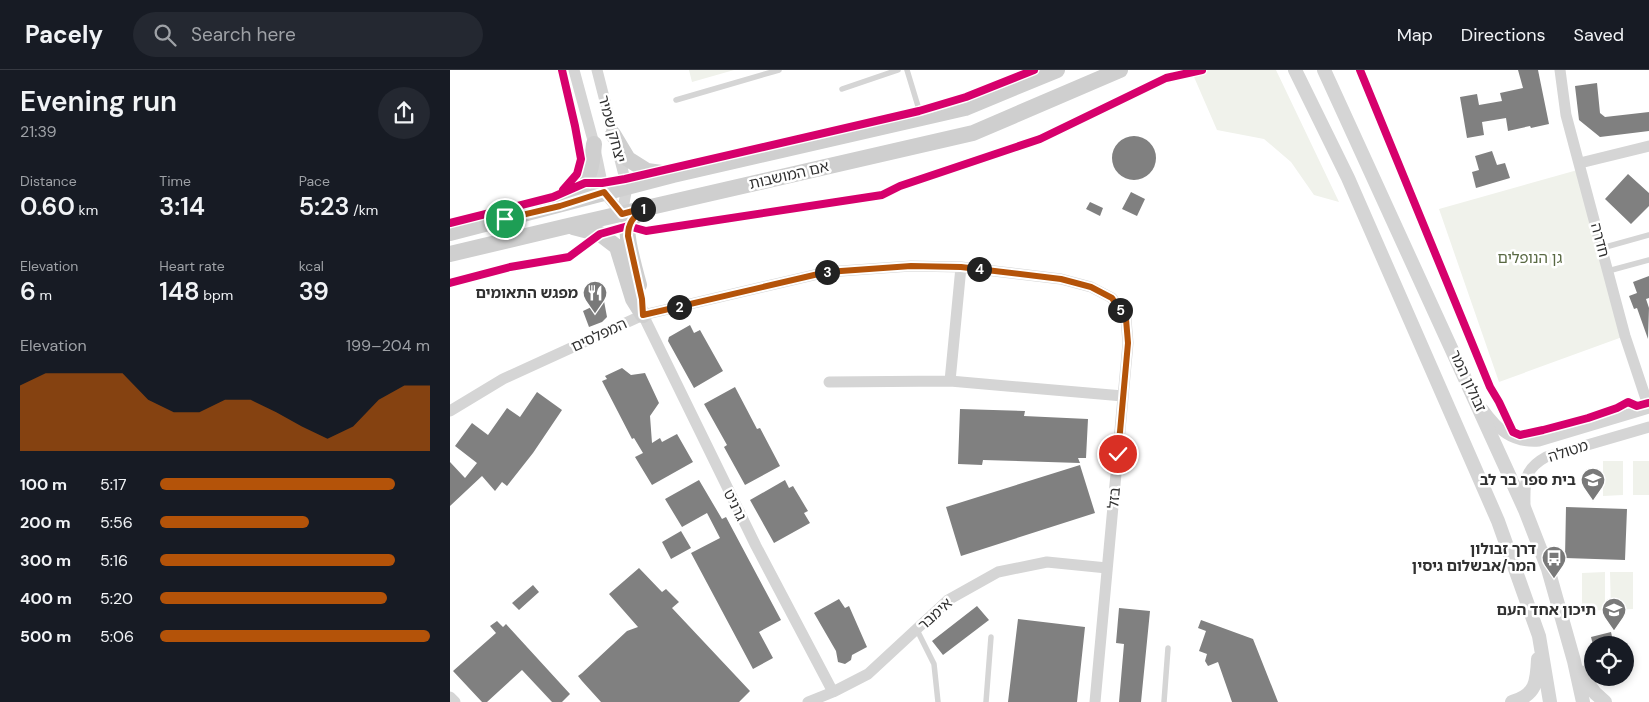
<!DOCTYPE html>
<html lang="en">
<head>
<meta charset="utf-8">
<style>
  body { margin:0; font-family:"DM Sans","Noto Sans Hebrew",sans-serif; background:#242831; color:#f1f3f6; height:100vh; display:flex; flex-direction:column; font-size:19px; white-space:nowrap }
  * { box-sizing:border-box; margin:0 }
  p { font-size:16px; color:#9ea1a6 }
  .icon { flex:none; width:28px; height:28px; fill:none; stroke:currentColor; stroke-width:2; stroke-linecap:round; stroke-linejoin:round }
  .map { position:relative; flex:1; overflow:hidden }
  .side { display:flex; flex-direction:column; background:#171b24; width:450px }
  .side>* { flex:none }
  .buttons { position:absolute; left:1134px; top:566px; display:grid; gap:10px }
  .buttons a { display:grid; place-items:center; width:50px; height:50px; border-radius:50%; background:#171b24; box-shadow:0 2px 8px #0003; font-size:25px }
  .pin { position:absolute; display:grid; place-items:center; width:42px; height:42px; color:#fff; margin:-21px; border:2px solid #fff; border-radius:50%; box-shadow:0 1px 5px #0007 }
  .km { position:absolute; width:25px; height:25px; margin:-12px; border-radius:50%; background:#222; color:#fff; font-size:14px; line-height:25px; text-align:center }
  .round { display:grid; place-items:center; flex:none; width:52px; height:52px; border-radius:26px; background:#242831 }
  .headline { display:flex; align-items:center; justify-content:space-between; height:85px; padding:0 20px }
  h1 { font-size:28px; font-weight:600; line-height:38px }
  .figures { display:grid; grid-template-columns:repeat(3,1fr); gap:8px; height:85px; padding:5px 20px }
  .figures div { display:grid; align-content:center }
  .figures b { font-size:25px; font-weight:600 }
  .figures small { font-size:14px; font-weight:400 }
  .figures p { font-size:14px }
  .chart { height:140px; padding:10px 20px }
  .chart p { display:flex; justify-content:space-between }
  .chart svg { width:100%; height:90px; margin-top:5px; fill:#b45309; opacity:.7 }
  ul { padding:0 20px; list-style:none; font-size:16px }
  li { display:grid; grid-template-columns:80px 60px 1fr; align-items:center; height:38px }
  li i { height:12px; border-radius:6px; background:#b45309 }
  header { display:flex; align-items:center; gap:30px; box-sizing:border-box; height:70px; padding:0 25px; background:#171b24; border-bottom:1px solid #363941 }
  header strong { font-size:24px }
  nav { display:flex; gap:28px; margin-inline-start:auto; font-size:18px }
  .search { width:350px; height:45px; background:#242831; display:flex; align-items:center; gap:12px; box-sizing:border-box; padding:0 18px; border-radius:28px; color:#9ea1a6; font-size:19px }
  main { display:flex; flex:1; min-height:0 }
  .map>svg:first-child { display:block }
  .green { fill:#f0f2eb }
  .building { fill:#808080 }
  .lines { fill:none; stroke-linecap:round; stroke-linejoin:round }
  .service { stroke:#d5d5d5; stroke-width:5.5 }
  .minor { stroke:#d5d5d5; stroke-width:11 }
  .tertiary { stroke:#d5d5d5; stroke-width:14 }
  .secondary { stroke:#cfcfcf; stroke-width:16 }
  .cycleway-casing { stroke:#fff; stroke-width:11 }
  .cycleway { stroke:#d6006c; stroke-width:8 }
  .route-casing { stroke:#fff; stroke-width:10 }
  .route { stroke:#b45309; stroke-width:6 }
  .labels { text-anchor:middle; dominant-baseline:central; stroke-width:5; stroke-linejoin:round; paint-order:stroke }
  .street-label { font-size:15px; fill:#313131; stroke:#fff }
  .park-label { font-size:15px; fill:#596943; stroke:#fff }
  .poi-label { font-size:15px; font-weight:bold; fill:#313131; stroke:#fff; text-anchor:end }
</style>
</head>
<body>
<header>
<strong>Pacely</strong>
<div class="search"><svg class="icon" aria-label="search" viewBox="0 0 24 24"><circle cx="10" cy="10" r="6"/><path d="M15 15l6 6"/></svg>Search here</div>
<nav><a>Map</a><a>Directions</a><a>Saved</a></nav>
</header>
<main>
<section class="side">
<div class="headline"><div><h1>Evening run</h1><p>21:39</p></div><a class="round"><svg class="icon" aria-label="share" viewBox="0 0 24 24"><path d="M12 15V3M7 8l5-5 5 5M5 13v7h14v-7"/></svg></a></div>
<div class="figures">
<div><p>Distance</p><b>0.60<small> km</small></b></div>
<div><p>Time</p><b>3:14</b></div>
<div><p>Pace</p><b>5:23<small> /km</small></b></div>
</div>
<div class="figures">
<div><p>Elevation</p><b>6<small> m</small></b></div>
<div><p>Heart rate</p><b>148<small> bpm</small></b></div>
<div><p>kcal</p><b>39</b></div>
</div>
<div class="chart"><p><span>Elevation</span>199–204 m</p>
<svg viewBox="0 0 160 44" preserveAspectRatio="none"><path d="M0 44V12L10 6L20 6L30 6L40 6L50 19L60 25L70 25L80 19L90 19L100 25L110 32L120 38L130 32L140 19L150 12L160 12V44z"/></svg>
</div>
<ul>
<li><b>100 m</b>5:17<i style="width:87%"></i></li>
<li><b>200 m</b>5:56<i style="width:55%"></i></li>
<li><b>300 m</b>5:16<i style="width:87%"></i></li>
<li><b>400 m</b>5:20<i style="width:84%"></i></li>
<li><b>500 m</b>5:06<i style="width:100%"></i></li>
</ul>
</section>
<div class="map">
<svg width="1199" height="632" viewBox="0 0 1199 632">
  <rect width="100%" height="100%" fill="#fff"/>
  <path class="green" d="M239 0H284L242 12Z
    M741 0H826L889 132 864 125 841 92 814 69 767 60Z
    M1131 99 1175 266 1049 312 989 139Z
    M1153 391H1173V425L1153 426Z
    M1183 391H1199V425H1183Z
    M1155 502V540L1132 541V503Z
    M1160 502H1183V539L1161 540Z"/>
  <path class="building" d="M1068 0H1088L1099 54 1081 58 1080 56 1058 61 1056 48 1032 52 1034 65 1017 68 1010 27 1027 24 1029 35 1052 31 1050 23 1073 18Z
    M1147 13 1150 43 1155 47 1199 42V61L1150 67 1129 50 1125 16Z
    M662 88a22 22 0 1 1 44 0a22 22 0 1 1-44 0Z
    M1042 81 1047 95 1055 93 1060 108 1026 118 1022 102 1029 100 1025 86Z
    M1178 104 1199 123V136L1181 154 1155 129Z
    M681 122 695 129 687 146 672 139Z
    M640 132 653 138 650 146 636 139Z
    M1199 206V228L1196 229 1199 238 1198 269 1187 238 1184 239 1179 226 1187 223 1183 212Z
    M154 231 157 247 152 252 139 257 133 241Z
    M240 255 244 263 250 260 273 301 244 318 218 271 219 267Z
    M172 298 181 305 195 303 209 333 200 346 202 373 210 368 212 372 227 364 243 392 202 415 185 387 193 383 184 368 182 369 152 311 157 309 155 306Z
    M285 317 307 359 310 358 330 396 295 415 274 377 277 375 254 334Z
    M87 322 112 340 83 383 57 416 52 412 45 421 32 406 0 436V392L15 408 27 393 5 376 22 353 38 365 57 338 70 347Z
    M510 339 575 341 574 346 638 349 636 388H628L630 393 533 390 532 395 508 394Z
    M630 395 645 443 511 486 496 437Z
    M249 410 272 449 276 447 331 550 309 562 323 588 303 599 241 483 270 468 257 443 232 457 215 429Z
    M335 410 339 418 343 416 358 441 354 443 360 453 324 473 300 430Z
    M1116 437 1177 439 1175 490 1115 488Z
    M231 461 241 478 221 489 212 472Z
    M189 498 212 522 216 519 229 532 222 538 300 621 289 632H151L132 611 128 606 132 603 177 561 188 557 159 524Z
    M83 515 89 522 69 540 62 533Z
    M389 529 395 538 399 536 417 577 402 585 401 590 395 594 388 592 386 581 364 543Z
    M527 536 539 550 493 585 482 571Z
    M669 538 700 541 691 632H669L674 574 666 573Z
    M568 549 635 557 627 632H558Z
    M751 550 803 569 828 632H782L768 592 758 596 755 591 757 584 749 581 756 561 748 558Z
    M47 551 53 557 56 554 120 624 112 632H102L72 600 37 632H32L3 601 46 563 40 556Z
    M1161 562 1163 571 1143 575 1141 567Z"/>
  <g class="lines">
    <path class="service" d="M457 0 471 46
      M392 19 448 0
      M226 30 329 0
      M1152 178 1199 165
      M1158 201 1199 190
      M467 560 484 594 488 632
      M536 632 541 567
      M714 632 718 578"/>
    <path class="minor" d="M124 0 144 74 154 122 172 144
      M147 0 177 117 172 144
      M1110 0 1116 45 1175 266 1199 338
      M1130 93 1199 76
      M193 245 306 476 383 622
      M500 311 673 326
      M379 312 500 311 511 197
      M1033 339C1048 360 1062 373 1089 371L1199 338
      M0 341 53 309 193 245 377 202 461 196 511 197 611 209 641 217 662 228 676 249 678 273 645 632
      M1075 438C1075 414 1072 400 1096 387L1199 357
      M0 627 5 632
      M358 632 383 622 418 604 498 530 548 502 597 492 657 498"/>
    <path class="tertiary" d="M845 0 898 108 1048 451 1089 566 1100 632
      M874 0 1075 440 1098 499 1124 591 1133 632
      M1130 602 1145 623 1155 632
      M1062 632C1086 625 1087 612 1088 589"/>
    <path class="secondary" d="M163 64 178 89 197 101 219 104
      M115 132C139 109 141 108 144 74
      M123 157 150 164 167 177 183 229 193 245
      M0 163 223 105 515 38 607 0
      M0 184 118 156 523 63 670 0
      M189 215C186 203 175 167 178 156 180 149 189 143 194 138"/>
    <defs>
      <path id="cycleway" d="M112 0 125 56 131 89 127 104 113 120
        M910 0 1040 317 1049 332 1063 362 1070 365 1093 360 1138 348 1167 338 1178 332 1187 336 1198 333
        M0 153 103 127 135 113H152L175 109 469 41 516 27 584 0
        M0 213 60 197 119 187 150 164 178 156 196 161 432 125 450 116 590 69 716 8 752 0"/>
    </defs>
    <use href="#cycleway" class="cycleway-casing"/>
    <use href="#cycleway" class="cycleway"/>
  </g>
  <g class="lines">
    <defs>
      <path id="route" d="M55 149 110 136 154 122 172 144 194 138C184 147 178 152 178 166L192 229 193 245 377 202 461 196 511 197 611 209 641 217 662 228 676 249 678 273 668 384"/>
    </defs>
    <use href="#route" class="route-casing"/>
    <use href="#route" class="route"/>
  </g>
  <defs>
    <symbol id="restaurant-pin" viewBox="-11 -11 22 30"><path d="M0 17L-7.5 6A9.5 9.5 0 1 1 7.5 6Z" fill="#797979" stroke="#fff"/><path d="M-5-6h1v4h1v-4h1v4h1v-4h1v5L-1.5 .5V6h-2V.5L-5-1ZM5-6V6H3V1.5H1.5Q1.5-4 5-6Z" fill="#fff"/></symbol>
    <symbol id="school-pin" viewBox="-11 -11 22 30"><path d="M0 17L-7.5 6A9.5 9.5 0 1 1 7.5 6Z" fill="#797979" stroke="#fff"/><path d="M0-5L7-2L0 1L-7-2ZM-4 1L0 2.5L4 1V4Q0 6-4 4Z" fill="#fff"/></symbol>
    <symbol id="bus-pin" viewBox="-11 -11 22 30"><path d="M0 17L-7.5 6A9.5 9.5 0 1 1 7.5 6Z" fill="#797979" stroke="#fff"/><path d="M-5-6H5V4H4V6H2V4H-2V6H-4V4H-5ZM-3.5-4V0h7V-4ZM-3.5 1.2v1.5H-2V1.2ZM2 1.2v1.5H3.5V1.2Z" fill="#fff"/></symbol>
  </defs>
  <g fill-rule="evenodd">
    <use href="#restaurant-pin" x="131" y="209" width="28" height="38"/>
    <use href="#school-pin" x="1129" y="396" width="28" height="38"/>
    <use href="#bus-pin" x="1090" y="474" width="28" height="38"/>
    <use href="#school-pin" x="1150" y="526" width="28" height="38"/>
  </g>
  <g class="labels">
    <g class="street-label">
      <text transform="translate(162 59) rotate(75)">יצחק שמיר</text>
      <text transform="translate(339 105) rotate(-13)">אם המושבות</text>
      <text transform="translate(1150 170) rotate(75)">חדרה</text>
      <text transform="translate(149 265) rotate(-25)">המפלסים</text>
      <text transform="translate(1018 311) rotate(65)">זבולון המר</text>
      <text transform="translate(1118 381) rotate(-18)">מטולה</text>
      <text transform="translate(664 428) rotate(-85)">בזל</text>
      <text transform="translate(285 435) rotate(64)">גרניט</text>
      <text transform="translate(485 544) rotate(-42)">אימבר</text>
    </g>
    <g class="park-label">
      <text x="1080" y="188">גן הנופלים</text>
    </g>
    <g class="poi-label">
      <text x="128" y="223">מפגש התאומים</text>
      <text x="1126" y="410">בית ספר בר לב</text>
      <text x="1086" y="479">דרך זבולון<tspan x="1086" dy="17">המר/אבשלום גיסין</tspan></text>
      <text x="1146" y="540">תיכון אחד העם</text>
    </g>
  </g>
</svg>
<div class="buttons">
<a><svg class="icon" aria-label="locate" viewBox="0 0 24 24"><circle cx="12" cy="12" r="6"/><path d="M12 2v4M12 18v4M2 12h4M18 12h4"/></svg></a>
</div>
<div class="pin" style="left:55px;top:149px;background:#1e9e55"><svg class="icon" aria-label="arrive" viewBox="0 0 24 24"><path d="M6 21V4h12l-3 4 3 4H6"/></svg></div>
<div class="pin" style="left:668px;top:384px;background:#d93025"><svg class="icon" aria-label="check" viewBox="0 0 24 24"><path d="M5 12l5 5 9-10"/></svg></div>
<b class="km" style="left:193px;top:139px">1</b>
<b class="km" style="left:229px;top:237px">2</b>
<b class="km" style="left:377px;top:202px">3</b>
<b class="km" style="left:529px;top:199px">4</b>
<b class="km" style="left:670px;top:240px">5</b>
</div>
</main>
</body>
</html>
